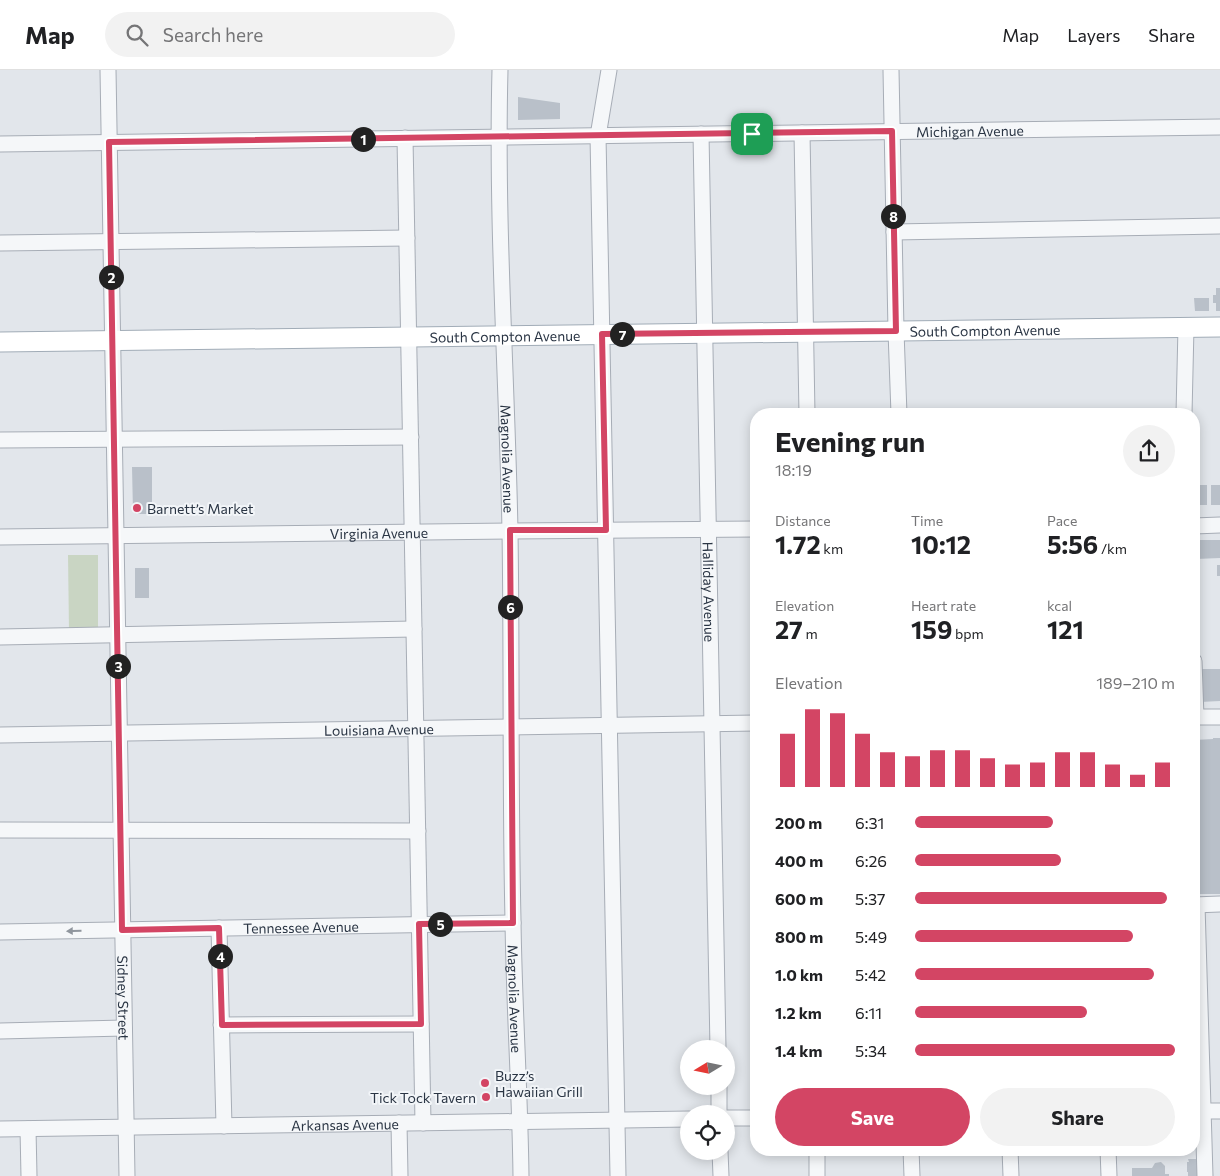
<!DOCTYPE html>
<html lang="en">
<head>
<meta charset="utf-8">
<style>
  body { margin:0; font-family:Commissioner,sans-serif; background:#f2f2f2; color:#202124; height:100vh; display:flex; flex-direction:column; font-size:19px; white-space:nowrap }
  * { box-sizing:border-box; margin:0 }
  p { font-size:16px; color:#757577 }
  .icon { flex:none; width:28px; height:28px; fill:none; stroke:currentColor; stroke-width:2; stroke-linecap:round; stroke-linejoin:round }
  .map { position:relative; flex:1; overflow:hidden }
  .side { position:absolute; left:750px; top:338px; width:450px; height:748px; display:flex; flex-direction:column; background:#fff; border-radius:20px; box-shadow:0 2px 12px #0003 }
  .side>* { flex:none }
  .needle { width:32px; rotate:260deg }
  .buttons { position:absolute; left:680px; top:970px; display:grid; gap:10px }
  .buttons a { display:grid; place-items:center; width:55px; height:55px; border-radius:50%; background:#fff; box-shadow:0 2px 12px #0003; font-size:25px }
  .pin { position:absolute; display:grid; place-items:center; width:42px; height:42px; color:#fff; margin:-21px; border-radius:10px; box-shadow:0 2px 8px #0006 }
  .km { position:absolute; width:25px; height:25px; margin:-12px; border-radius:50%; background:#222; color:#fff; font-size:14px; line-height:25px; text-align:center }
  .round { display:grid; place-items:center; flex:none; width:52px; height:52px; border-radius:26px; background:#f2f2f2 }
  .head { display:flex; align-items:center; justify-content:space-between; height:85px; padding:0 25px }
  h1 { font-size:28px; font-weight:700; line-height:38px }
  .figures { display:grid; grid-template-columns:repeat(3,1fr); gap:8px; height:85px; padding:5px 25px }
  .figures div { display:grid; align-content:center }
  .figures b { font-size:25px; font-weight:700 }
  .figures small { font-size:14px; font-weight:400 }
  .figures p { font-size:14px }
  .chart { height:140px; padding:10px 25px }
  .chart p { display:flex; justify-content:space-between }
  .chart svg { width:100%; height:90px; margin-top:5px; stroke:#d34564; stroke-width:6 }
  .cta { display:flex; gap:10px; margin-top:auto; padding:10px 25px }
  .cta a { flex:1; height:58px; border-radius:30px; background:#d34564; color:#fff; font-size:20px; font-weight:700; line-height:58px; text-align:center }
  .cta a+a { background:#f2f2f2; color:#202124 }
  ul { padding:0 25px; list-style:none; font-size:16px }
  li { display:grid; grid-template-columns:80px 60px 1fr; align-items:center; height:38px }
  li i { height:12px; border-radius:6px; background:#d34564 }
  header { display:flex; align-items:center; gap:30px; box-sizing:border-box; height:70px; padding:0 25px; background:#fff; border-bottom:1px solid #e0e0e0 }
  header strong { font-size:24px }
  nav { display:flex; gap:28px; margin-inline-start:auto; font-size:18px }
  .search { width:350px; height:45px; background:#f2f2f2; display:flex; align-items:center; gap:12px; box-sizing:border-box; padding:0 18px; border-radius:28px; color:#757577; font-size:19px }
  .map>svg:first-child { display:block }
  .green { fill:#c9d5c3 }
  .building { fill:#b9c0c9 }
  .lines { fill:none; stroke-linecap:round; stroke-linejoin:round }
  .minor-casing { stroke:#a7adb6; stroke-width:17 }
  .major-casing { stroke:#a1acb7; stroke-width:21 }
  .minor { stroke:#f5f7f9; stroke-width:15 }
  .major { stroke:#fff; stroke-width:19 }
  .oneway { fill:#90969e }
  .route-casing { stroke:#fff; stroke-width:10 }
  .route { stroke:#d34564; stroke-width:6 }
  .poi-dot { fill:#d34564; stroke:#f2f5f8; stroke-width:2 }
  .labels { text-anchor:middle; dominant-baseline:central; stroke-width:4; stroke-linejoin:round; paint-order:stroke }
  .street-label { font-size:14px; fill:#2a3544; stroke:#f2f5f8 }
  .poi-label { font-size:14px; fill:#2a3544; stroke:#f2f5f8; text-anchor:start }
</style>
</head>
<body>
<header>
<strong>Map</strong>
<div class="search"><svg class="icon" aria-label="search" viewBox="0 0 24 24"><circle cx="10" cy="10" r="6"/><path d="M15 15l6 6"/></svg>Search here</div>
<nav><a>Map</a><a>Layers</a><a>Share</a></nav>
</header>
<div class="map">
<svg width="1220" height="1106" viewBox="0 0 1220 1106">
  <rect width="100%" height="100%" fill="#e2e6eb"/>
  <path class="green" d="M68 485H98V561H69Z"/>
  <path class="building" d="M518 27 560 33V49L518 50Z
    M1216 218H1220V241H1216V233H1213V225H1216Z
    M1194 228H1209V241H1195Z
    M132 397H152V444H136L133 442Z
    M1195 415H1207V435H1195Z
    M1211 415H1220V435H1211Z
    M1196 470H1220V488L1196 489Z
    M1217 495H1220V506H1217Z
    M135 498H149V528H135Z
    M1199 599H1220V631L1200 632Z
    M1213 668H1220V824H1194V761H1198L1197 696H1194V670L1213 669Z
    M1188 1089H1200V1106H1188V1102H1187V1092H1189Z
    M1161 1092 1165 1096V1104H1169V1106H1132V1098H1152L1155 1093Z"/>
  <g class="lines">
    <defs>
      <g id="minor">
        <path id="s1" d="M108 0 127 1106"/>
        <path id="s2" d="M500 0C496 154 507 307 510 461 512 591 510 721 513 850 514 936 520 1021 521 1106"/>
        <path d="M609 0 598 66 618 1106"/>
        <path d="M891 0 896 261 899 344"/>
        <path d="M802 63 807 344"/>
        <path id="s3" d="M701 64 718 979"/>
        <path d="M405 68 423 1053"/>
        <path id="s4" d="M0 74 1220 57"/>
        <path d="M894 162 1220 156"/>
        <path d="M0 173 407 168"/>
        <path d="M1184 344 1186 257"/>
        <path d="M0 370 411 367"/>
        <path d="M1194 456 1220 455"/>
        <path id="s5" d="M0 467 510 461 756 459"/>
        <path d="M0 567 414 559"/>
        <path d="M1194 591 1196 647"/>
        <path d="M1194 647H1220"/>
        <path id="s6" d="M0 665 756 653"/>
        <path d="M0 760 418 761"/>
        <path d="M1194 835 1220 834"/>
        <path d="M1197 835 1205 1106"/>
        <path d="M219 858 224 1056"/>
        <path id="s7" d="M0 862 513 853"/>
        <path d="M221 955 421 954"/>
        <path d="M0 961 124 958"/>
        <path d="M719 1016V1044"/>
        <path d="M1195 1041H1220"/>
        <path d="M726 1048H756"/>
        <path d="M399 1053 400 1106"/>
        <path id="s8" d="M0 1059 689 1049"/>
        <path d="M28 1059 29 1106"/>
        <path d="M817 1079V1106"/>
        <path d="M911 1079 912 1106"/>
        <path d="M1010 1079 1011 1106"/>
        <path d="M1108 1079 1109 1106"/>
        <path d="M720 1081 721 1106"/>
      </g>
      <g id="major">
        <path id="s9" d="M0 272 1220 257"/>
      </g>
    </defs>
    <use href="#minor" class="minor-casing"/>
    <use href="#major" class="major-casing"/>
    <use href="#minor" class="minor"/>
    <use href="#major" class="major"/>
  </g>
  <defs><path id="oneway-solid" d="M-6-.8H1V-3.2L6.5 0L1 3.2V.8H-6Z" transform="scale(1.25)"/></defs>
  <use class="oneway" href="#oneway-solid" transform="translate(74 861) rotate(179)"/>
  <g class="lines">
    <defs>
      <path id="route" d="M892 61 896 261 602 264 606 460H510L513 853 419 854 421 954 222 955 219 858 122 860 109 72Z"/>
    </defs>
    <use href="#route" class="route-casing"/>
    <use href="#route" class="route"/>
  </g>
  <g class="poi-dot">
    <circle cx="137" cy="438" r="5"/>
    <circle cx="485" cy="1013" r="5"/>
    <circle cx="486" cy="1027" r="5"/>
  </g>
  <g class="labels">
    <g class="street-label">
      <text stroke="none"><textPath href="#s4" startOffset="970">Michigan Avenue</textPath></text>
      <text stroke="none"><textPath href="#s9" startOffset="985">South Compton Avenue</textPath></text>
      <text stroke="none"><textPath href="#s9" startOffset="505">South Compton Avenue</textPath></text>
      <text stroke="none"><textPath href="#s2" startOffset="389">Magnolia Avenue</textPath></text>
      <text stroke="none"><textPath href="#s5" startOffset="379">Virginia Avenue</textPath></text>
      <text stroke="none"><textPath href="#s3" startOffset="458">Halliday Avenue</textPath></text>
      <text stroke="none"><textPath href="#s6" startOffset="379">Louisiana Avenue</textPath></text>
      <text stroke="none"><textPath href="#s7" startOffset="301">Tennessee Avenue</textPath></text>
      <text stroke="none"><textPath href="#s1" startOffset="928">Sidney Street</textPath></text>
      <text stroke="none"><textPath href="#s2" startOffset="929">Magnolia Avenue</textPath></text>
      <text stroke="none"><textPath href="#s8" startOffset="345">Arkansas Avenue</textPath></text>
    </g>
    <g class="poi-label">
      <text x="147" y="438">Barnett’s Market</text>
      <text x="495" y="1005">Buzz’s<tspan x="495" dy="16">Hawaiian Grill</tspan></text>
      <text x="476" y="1027" text-anchor="end">Tick Tock Tavern</text>
    </g>
  </g>
</svg>
<div class="buttons">
<a><svg class="needle" viewBox="-14 -14 28 28"><path d="M0-13l5 13h-10z" fill="#e53935"/><path d="M0 13l5-13h-10z" fill="#757577"/></svg></a>
<a><svg class="icon" aria-label="locate" viewBox="0 0 24 24"><circle cx="12" cy="12" r="6"/><path d="M12 2v4M12 18v4M2 12h4M18 12h4"/></svg></a>
</div>
<div class="pin" style="left:752px;top:64px;background:#1e9e55"><svg class="icon" aria-label="arrive" viewBox="0 0 24 24"><path d="M6 21V4h12l-3 4 3 4H6"/></svg></div>
<b class="km" style="left:363px;top:69px">1</b>
<b class="km" style="left:111px;top:207px">2</b>
<b class="km" style="left:118px;top:596px">3</b>
<b class="km" style="left:220px;top:886px">4</b>
<b class="km" style="left:440px;top:854px">5</b>
<b class="km" style="left:510px;top:537px">6</b>
<b class="km" style="left:622px;top:264px">7</b>
<b class="km" style="left:893px;top:146px">8</b>
<section class="side">
<div class="head"><div><h1>Evening run</h1><p>18:19</p></div><a class="round"><svg class="icon" aria-label="share" viewBox="0 0 24 24"><path d="M12 15V3M7 8l5-5 5 5M5 13v7h14v-7"/></svg></a></div>
<div class="figures">
<div><p>Distance</p><b>1.72<small> km</small></b></div>
<div><p>Time</p><b>10:12</b></div>
<div><p>Pace</p><b>5:56<small> /km</small></b></div>
</div>
<div class="figures">
<div><p>Elevation</p><b>27<small> m</small></b></div>
<div><p>Heart rate</p><b>159<small> bpm</small></b></div>
<div><p>kcal</p><b>121</b></div>
</div>
<div class="chart"><p><span>Elevation</span>189–210 m</p>
<svg viewBox="0 0 160 44" preserveAspectRatio="none"><path d="M5 44V18M15 44V6M25 44V8M35 44V18M45 44V27M55 44V29M65 44V26M75 44V26M85 44V30M95 44V33M105 44V32M115 44V27M125 44V27M135 44V33M145 44V38M155 44V32"/></svg>
</div>
<ul>
<li><b>200 m</b>6:31<i style="width:53%"></i></li>
<li><b>400 m</b>6:26<i style="width:56%"></i></li>
<li><b>600 m</b>5:37<i style="width:97%"></i></li>
<li><b>800 m</b>5:49<i style="width:84%"></i></li>
<li><b>1.0 km</b>5:42<i style="width:92%"></i></li>
<li><b>1.2 km</b>6:11<i style="width:66%"></i></li>
<li><b>1.4 km</b>5:34<i style="width:100%"></i></li>
</ul>
<div class="cta"><a>Save</a><a>Share</a></div>
</section>
</div>
</body>
</html>
